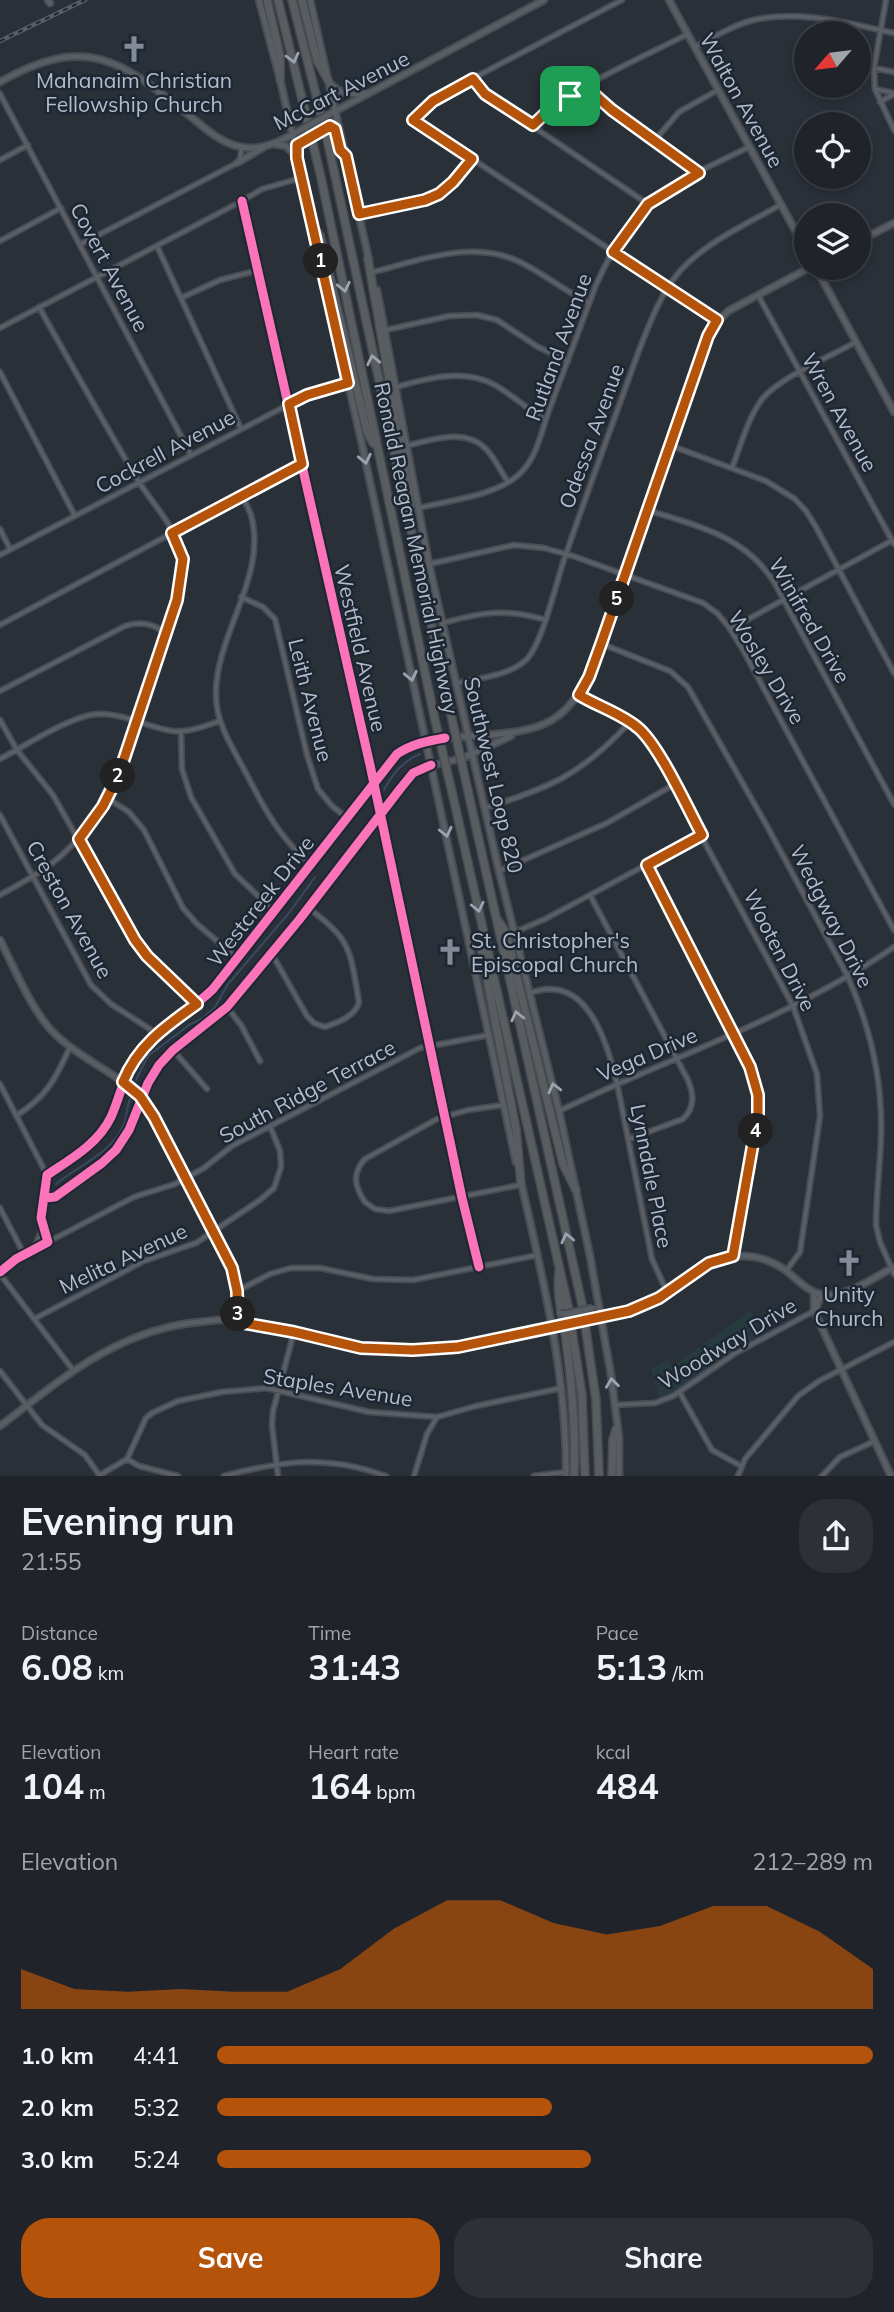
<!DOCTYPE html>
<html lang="en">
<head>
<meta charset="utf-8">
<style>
  body { margin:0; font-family:Mulish,sans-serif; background:#2d3036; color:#f1f3f6; height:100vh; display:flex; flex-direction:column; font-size:26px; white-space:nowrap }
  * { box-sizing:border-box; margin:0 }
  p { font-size:23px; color:#a2a4a8 }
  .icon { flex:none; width:38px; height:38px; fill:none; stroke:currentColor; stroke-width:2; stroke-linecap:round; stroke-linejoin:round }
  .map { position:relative; height:1476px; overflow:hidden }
  .side { display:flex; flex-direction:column; background:#20242a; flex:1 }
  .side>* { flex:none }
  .needle { width:46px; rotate:242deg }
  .buttons { position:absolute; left:794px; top:21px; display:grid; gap:14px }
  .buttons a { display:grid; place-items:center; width:77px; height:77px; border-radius:50%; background:#20242a; box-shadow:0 4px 10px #0003,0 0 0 2px #3d4147; font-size:35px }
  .pin { position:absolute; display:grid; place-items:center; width:60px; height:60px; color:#fff; margin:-30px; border-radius:14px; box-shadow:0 4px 10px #0006 }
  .km { position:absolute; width:35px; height:35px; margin:-18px; border-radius:50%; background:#222; color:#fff; font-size:19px; line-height:35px; text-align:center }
  .round { display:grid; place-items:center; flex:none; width:74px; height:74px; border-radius:28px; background:#2d3036 }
  .head { display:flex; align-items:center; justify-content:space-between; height:119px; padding:0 21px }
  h1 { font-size:38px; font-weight:700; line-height:52px }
  .stats { display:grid; grid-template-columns:repeat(3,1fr); gap:10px; height:119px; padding:7px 21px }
  .stats div { display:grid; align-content:center }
  .stats b { font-size:35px; font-weight:700 }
  .stats small { font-size:19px; font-weight:400 }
  .stats p { font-size:19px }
  .chart { height:196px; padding:14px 21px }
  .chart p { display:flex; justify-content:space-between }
  .chart svg { width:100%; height:126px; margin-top:7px; fill:#b45309; opacity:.7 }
  .button { display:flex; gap:14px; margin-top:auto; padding:14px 21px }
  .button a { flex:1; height:80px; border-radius:28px; background:#b45309; color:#fff; font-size:28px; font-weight:700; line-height:80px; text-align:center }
  .button a+a { background:#2d3036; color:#f1f3f6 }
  ul { padding:0 21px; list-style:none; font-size:23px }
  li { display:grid; grid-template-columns:112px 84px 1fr; align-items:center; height:52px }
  li i { height:18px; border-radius:9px; background:#b45309 }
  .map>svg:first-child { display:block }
  .green { fill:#273a3e }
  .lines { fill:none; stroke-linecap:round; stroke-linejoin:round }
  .stream { stroke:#384963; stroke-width:2 }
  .street-casing { stroke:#484c53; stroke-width:7 }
  .secondary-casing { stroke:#484c53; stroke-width:9 }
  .highway-casing { stroke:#474c53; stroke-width:10 }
  .street { stroke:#5a5e66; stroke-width:3.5 }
  .secondary { stroke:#595d64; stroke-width:5 }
  .highway { stroke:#5a5d60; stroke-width:7 }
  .rail-casing { stroke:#595d64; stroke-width:4.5 }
  .rail { stroke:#1d2633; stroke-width:2; stroke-dasharray:5; stroke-linecap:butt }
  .secondary-bridge-casing { stroke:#484c53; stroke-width:9; stroke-linecap:butt }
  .highway-bridge-casing { stroke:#474c53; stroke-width:10; stroke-linecap:butt }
  .secondary-bridge { stroke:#595d64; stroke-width:5 }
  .highway-bridge { stroke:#5a5d60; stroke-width:7 }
  .cycleway-casing { stroke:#1d2633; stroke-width:13 }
  .cycleway { stroke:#fb73b8; stroke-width:9 }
  .oneway { stroke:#9ea4af }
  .oneway2 { stroke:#9da4b0 }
  .route-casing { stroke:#fff; stroke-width:14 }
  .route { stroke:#b45309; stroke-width:9 }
  .labels { text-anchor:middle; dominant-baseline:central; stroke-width:5; stroke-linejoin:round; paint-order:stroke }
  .poi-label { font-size:21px; fill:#b4bcc9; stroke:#1d2633 }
  .street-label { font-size:21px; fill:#b4bcc9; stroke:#1d2633 }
</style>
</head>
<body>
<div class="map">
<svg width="894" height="1476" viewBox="0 0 894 1476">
  <rect width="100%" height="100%" fill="#2a3038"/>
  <path class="green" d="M750 1311 764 1338C727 1357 697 1385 660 1401L651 1368 669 1360 671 1367Z"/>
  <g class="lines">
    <path class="stream" d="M384 790C392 774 403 761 420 754
      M136 1080 148 1056 189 1025 203 1018 215 1007 228 984 289 913 315 877
      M56 1184C79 1165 115 1152 125 1121 127 1114 127 1106 130 1099"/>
    <defs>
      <path id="street" d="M622 0 445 93 427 105 413 120 717 320
        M886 0 874 68 875 89 894 130
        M695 47C714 37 733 25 754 20 799 9 850 24 894 33
        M874 68 894 72
        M473 79 485 94 648 204
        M588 86 595 95 612 110 699 173
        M875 89 894 93
        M0 94 191 455
        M880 102 894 94
        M533 125C571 87 639 59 688 34
        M655 140 679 112 718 90
        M0 160 28 145
        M242 201 370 765 462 1198 479 1267
        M359 214C385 209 419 207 441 192 454 184 463 171 472 159
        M0 241 61 208
        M81 244 237 163 240 159 242 146
        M157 246 241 429
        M373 272C421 260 472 239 520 262 544 274 565 291 589 303
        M758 295 894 544
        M181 298 220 280 259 270
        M0 328 242 201 262 189 301 178
        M386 330 449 316 477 315 497 320 538 347 568 361
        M0 372 75 516
        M396 387C428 378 464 368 495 385 512 395 528 409 545 420
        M406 446C431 440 465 427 486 449 495 458 501 472 508 482
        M672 446 766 481 795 499 806 511 816 527 894 673
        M732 468C741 445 748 417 763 398 781 377 831 356 856 342
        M242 496C245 502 249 509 251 515 268 576 216 633 216 693 215 724 235 751 248 777 265 810 281 840 311 864
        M419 508C450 500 490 497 516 477 538 460 541 430 551 405 566 365 581 325 596 285 609 256 626 224 649 203 674 181 719 162 749 147
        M650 511C698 526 745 536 774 582L894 804
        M0 529 10 549
        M0 555 307 395 348 383
        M429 564 514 545 544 548 573 556 703 603 717 613 728 626 743 650 894 930
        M241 597 263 607 275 619 307 755 318 789 332 806 346 817
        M443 623C482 612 506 608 546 620
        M0 625 302 464
        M730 629 891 541
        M602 644 670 671 688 687 767 826 847 975C871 1028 883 1080 881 1138 880 1167 876 1196 876 1225L880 1242 894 1274
        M457 683C478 678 510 676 527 659 544 640 556 581 566 554 589 487 614 420 638 353 649 325 660 294 680 271 706 242 747 224 780 205
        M0 691 125 626C140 621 152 623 164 632
        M579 695C604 710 632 718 650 741L793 1006 817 1074 820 1116 800 1252 786 1271
        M0 720 17 750 53 795 135 940 147 956 197 1004
        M181 731 182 769 191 797 235 874 274 911
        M0 759C25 746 72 715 98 714 124 713 146 727 172 731 188 733 205 726 220 721
        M107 798 129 812 144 830 183 908 197 924 237 958
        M485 808C552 787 582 774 630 722
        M0 815 91 985 111 1004 156 1033
        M647 865 722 1007 754 1078 758 1115 733 1256
        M499 871 607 823 675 784
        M0 895C23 882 47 870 66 851 124 798 140 714 162 642 170 615 188 584 182 555 177 529 153 504 139 482 105 425 72 366 39 307
        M590 895 688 1080C694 1095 695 1107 683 1119L629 1139
        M515 932 545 919 702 835
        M272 954 307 1016 314 1023 325 1027C338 1022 355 1017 359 1002 350 951 352 939 308 908
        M530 993C587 972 607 1042 617 1083L652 1259 667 1292
        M227 1007 241 1025 260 1061
        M173 1050 207 1089
        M0 1084 47 1175
        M142 1099 232 1268 237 1291 238 1322
        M503 1105 468 1110 437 1119 365 1159C352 1173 354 1186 365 1202L375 1209 389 1211 520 1185
        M559 1111C671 1057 791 1018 894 947
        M16 1116C47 1096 55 1080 70 1047
        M0 1208 24 1254
        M48 1242 134 1197 175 1184 204 1168 232 1146 420 1048 489 1035
        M0 1274 73 1370
        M237 1291 270 1274 291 1268H320L373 1279 413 1280 538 1255
        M34 1319 144 1261 196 1243 260 1200 274 1188 281 1167 280 1151 270 1126
        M0 1371 42 1425 85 1455 100 1476
        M680 1393 712 1450 741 1466
        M614 1405 655 1403 673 1396 734 1354 814 1311
        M127 1459 139 1466 178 1476
        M100 1475 127 1459 146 1418 152 1413 178 1401 222 1392 267 1388 369 1412 437 1417 476 1406 562 1388
        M224 1476C283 1460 328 1455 386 1476
        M278 1476 272 1425 273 1411 294 1332
        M414 1476 427 1434 437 1417
        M534 1476 566 1472
        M738 1476 745 1459 798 1396 819 1381 894 1342
        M822 1476 840 1457 875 1441"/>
      <path id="secondary" d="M48 0 50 3
        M259 0 280 79 361 440 516 1162
        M310 0 369 260
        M669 0 807 252
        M0 82C90 31 123 63 195 120 211 134 229 148 251 148 270 148 290 136 306 127
        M330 83C341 96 352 94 368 93
        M328 115 544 0
        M330 126 336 129 340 150 344 154
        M274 144 286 146 295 155
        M237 163 264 147
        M859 241 894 223
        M816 268 894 412
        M377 290 429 564 499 871 559 1111 590 1256 611 1375 619 1437V1476
        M0 940C15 969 32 1012 55 1034 81 1060 117 1072 142 1099
        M521 1182C543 1279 567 1375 566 1476
        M45 1198 55 1197 102 1163 116 1150 129 1130 148 1083 159 1065 173 1050 227 1007 299 920 413 773 422 768 463 758 511 736
        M35 1248 43 1230
        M0 1272 16 1259 48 1242 41 1218 47 1175C71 1159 98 1144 111 1117 121 1095 124 1072 139 1052 159 1026 190 1012 213 989L397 754C416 741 436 739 458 737 545 731 568 732 602 644L713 327 728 311 809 268
        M814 1292V1311L891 1476
        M814 1311 817 1306 821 1294
        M595 1319C610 1315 627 1313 641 1307 675 1292 701 1257 740 1256 755 1255 773 1261 785 1270 800 1281 810 1296 831 1295 853 1293 875 1277 894 1267
        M0 1426C63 1378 117 1330 199 1322 210 1321 221 1319 231 1320 293 1329 352 1351 414 1350 462 1350 509 1335 556 1326"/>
      <path id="highway" d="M267 0 280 56V79
        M278 0 320 173 435 720
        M292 0 326 134 451 715
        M302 0 317 60 328 80
        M313 225 320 236 367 431 373 443
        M368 259 411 505 409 515
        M468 791 582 1304 596 1400 599 1476
        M452 792 568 1306 582 1395 585 1476
        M497 919 506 933 563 1164 576 1190
        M483 936 481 948 516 1129 521 1184
        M559 1271C556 1295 563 1317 566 1340 572 1385 576 1431 574 1476
        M612 1476 613 1440 616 1429"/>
    </defs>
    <use href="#street" class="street-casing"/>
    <use href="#secondary" class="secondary-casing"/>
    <use href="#highway" class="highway-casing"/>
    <use href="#street" class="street"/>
    <use href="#secondary" class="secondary"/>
    <use href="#highway" class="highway"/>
    <defs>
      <path id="rail" d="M0 41 85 0"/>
    </defs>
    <use href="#rail" class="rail-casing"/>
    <use href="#rail" class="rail"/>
    <defs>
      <path id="secondary-bridge" d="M306 127 328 115
        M300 142 330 126
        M559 1313 565 1314 593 1308
        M559 1326 595 1319"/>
      <path id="highway-bridge" d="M451 715 468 791
        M435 720 452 792"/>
    </defs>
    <use href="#secondary-bridge" class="secondary-bridge-casing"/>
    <use href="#highway-bridge" class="highway-bridge-casing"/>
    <use href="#secondary-bridge" class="secondary-bridge"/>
    <use href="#highway-bridge" class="highway-bridge"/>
    <defs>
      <path id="cycleway" d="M242 201 370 765 462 1198 479 1267
        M45 1198 55 1197 102 1163 116 1150 129 1130 148 1083 159 1065 173 1050 227 1007 299 920 400 789 413 773 431 765
        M0 1272 16 1259 48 1242 41 1218 47 1175C71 1159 98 1144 111 1117 121 1095 124 1072 139 1052 159 1026 190 1012 213 989L397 754C412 744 427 741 445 738"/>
    </defs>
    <use href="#cycleway" class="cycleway-casing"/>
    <use href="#cycleway" class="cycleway"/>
  </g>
  <defs><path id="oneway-chevron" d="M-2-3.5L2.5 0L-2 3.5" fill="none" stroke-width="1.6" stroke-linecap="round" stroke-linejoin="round" transform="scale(1.75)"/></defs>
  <g class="oneway">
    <use href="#oneway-chevron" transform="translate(293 58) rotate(76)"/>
    <use href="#oneway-chevron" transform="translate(344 287) rotate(78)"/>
    <use href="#oneway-chevron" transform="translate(373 360) rotate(-102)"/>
    <use href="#oneway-chevron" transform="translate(478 907) rotate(77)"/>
    <use href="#oneway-chevron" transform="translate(517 1016) rotate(-103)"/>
    <use href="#oneway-chevron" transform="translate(567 1238) rotate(-103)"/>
  </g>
  <g class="oneway2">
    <use href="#oneway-chevron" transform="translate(365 459) rotate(78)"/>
    <use href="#oneway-chevron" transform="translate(411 676) rotate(78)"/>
    <use href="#oneway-chevron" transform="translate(446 832) rotate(77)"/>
    <use href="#oneway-chevron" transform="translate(554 1088) rotate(-104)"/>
    <use href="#oneway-chevron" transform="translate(612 1383) rotate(-97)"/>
  </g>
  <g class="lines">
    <defs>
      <path id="route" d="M473 79 485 94 533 125 554 105 588 86 595 95 612 110 699 173 648 204 613 252 717 320 708 336 601 644 589 677 579 695C597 706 620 713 637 727 658 743 688 809 702 835L647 865 750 1067 758 1095V1115L733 1256 709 1263 659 1298 629 1311 458 1347 413 1350 361 1348 294 1332 238 1322 237 1291 232 1268 154 1117 140 1096 123 1082C138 1045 166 1026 197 1004L147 956 135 940 79 839 103 806 119 774 177 600 183 559 172 533 302 464 289 404 307 395 348 383 297 158V145L330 126 335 129 340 150 346 156 359 214 425 200 439 194 453 182 472 159 413 120 433 101Z"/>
    </defs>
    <use href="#route" class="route-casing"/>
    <use href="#route" class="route"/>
  </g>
  <defs>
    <symbol id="church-bare" viewBox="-9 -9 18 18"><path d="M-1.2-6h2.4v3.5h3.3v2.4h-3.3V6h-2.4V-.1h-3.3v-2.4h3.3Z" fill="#848b96" stroke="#1d2633" stroke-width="2.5" paint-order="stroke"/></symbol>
  </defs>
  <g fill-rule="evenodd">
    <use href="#church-bare" x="115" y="30" width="38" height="38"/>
    <use href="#church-bare" x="431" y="933" width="38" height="38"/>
    <use href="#church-bare" x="830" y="1244" width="38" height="38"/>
  </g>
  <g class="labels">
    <g class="poi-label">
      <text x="134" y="80">Mahanaim Christian<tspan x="134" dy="24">Fellowship Church</tspan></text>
      <text x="471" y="940" text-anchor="start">St. Christopher's<tspan x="471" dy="24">Episcopal Church</tspan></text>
      <text x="849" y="1294">Unity<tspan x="849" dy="24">Church</tspan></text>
    </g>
    <g class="street-label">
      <text transform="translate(341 90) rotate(-27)">McCart Avenue</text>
      <text transform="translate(742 100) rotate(61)">Walton Avenue</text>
      <text transform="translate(110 267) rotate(62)">Covert Avenue</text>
      <text transform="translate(558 347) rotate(-70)">Rutland Avenue</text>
      <text transform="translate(840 412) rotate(61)">Wren Avenue</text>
      <text transform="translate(591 436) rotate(-70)">Odessa Avenue</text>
      <text transform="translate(165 451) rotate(-28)">Cockrell Avenue</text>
      <text transform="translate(417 548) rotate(78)">Ronald Reagan Memorial Highway</text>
      <text transform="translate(810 620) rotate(60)">Winifred Drive</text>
      <text transform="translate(361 648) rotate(77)">Westfield Avenue</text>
      <text transform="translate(767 667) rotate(59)">Wosley Drive</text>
      <text transform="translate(311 700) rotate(76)">Leith Avenue</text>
      <text transform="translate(494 775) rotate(77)">Southwest Loop 820</text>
      <text transform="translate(260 901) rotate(-52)">Westcreek Drive</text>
      <text transform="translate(70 909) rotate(61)">Creston Avenue</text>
      <text transform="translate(832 916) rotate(63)">Wedgway Drive</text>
      <text transform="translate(780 950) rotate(63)">Wooten Drive</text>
      <text transform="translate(647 1054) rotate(-23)">Vega Drive</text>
      <text transform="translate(307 1091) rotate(-28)">South Ridge Terrace</text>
      <text transform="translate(652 1176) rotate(79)">Lynndale Place</text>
      <text transform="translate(123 1258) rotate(-25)">Melita Avenue</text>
      <text transform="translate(727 1343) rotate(-31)">Woodway Drive</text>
      <text transform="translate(338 1387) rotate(9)">Staples Avenue</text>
    </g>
  </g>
</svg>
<div class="buttons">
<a><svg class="needle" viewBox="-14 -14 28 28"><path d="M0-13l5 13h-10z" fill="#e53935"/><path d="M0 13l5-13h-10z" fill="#a2a4a8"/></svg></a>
<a><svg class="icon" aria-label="locate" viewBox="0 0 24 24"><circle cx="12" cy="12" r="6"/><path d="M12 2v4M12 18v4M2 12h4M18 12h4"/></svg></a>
<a><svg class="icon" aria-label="layers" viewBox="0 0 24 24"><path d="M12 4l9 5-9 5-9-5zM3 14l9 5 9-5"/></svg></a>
</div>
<div class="pin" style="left:570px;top:96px;background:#1e9e55"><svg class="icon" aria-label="arrive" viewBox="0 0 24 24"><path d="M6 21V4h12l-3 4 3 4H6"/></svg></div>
<b class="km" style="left:321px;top:261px">1</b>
<b class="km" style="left:118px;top:776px">2</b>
<b class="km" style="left:238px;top:1314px">3</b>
<b class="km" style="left:756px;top:1131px">4</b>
<b class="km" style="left:617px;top:599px">5</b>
</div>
<section class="side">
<div class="head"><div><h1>Evening run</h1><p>21:55</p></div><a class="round"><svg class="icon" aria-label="share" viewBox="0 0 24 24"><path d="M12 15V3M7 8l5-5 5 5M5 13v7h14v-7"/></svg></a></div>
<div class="stats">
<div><p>Distance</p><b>6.08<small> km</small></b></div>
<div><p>Time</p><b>31:43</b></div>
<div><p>Pace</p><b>5:13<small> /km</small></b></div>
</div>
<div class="stats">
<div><p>Elevation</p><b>104<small> m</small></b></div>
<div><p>Heart rate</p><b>164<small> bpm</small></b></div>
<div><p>kcal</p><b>484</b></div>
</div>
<div class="chart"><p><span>Elevation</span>212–289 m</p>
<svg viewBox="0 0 160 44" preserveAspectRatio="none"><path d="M0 44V30L10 37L20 38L30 37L40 38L50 38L60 30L70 16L80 6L90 6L100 14L110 18L120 15L130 8L140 8L150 17L160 30V44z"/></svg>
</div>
<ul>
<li><b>1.0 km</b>4:41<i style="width:100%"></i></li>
<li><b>2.0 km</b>5:32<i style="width:51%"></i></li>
<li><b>3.0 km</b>5:24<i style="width:57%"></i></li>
</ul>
<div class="button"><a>Save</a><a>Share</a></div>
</section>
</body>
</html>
